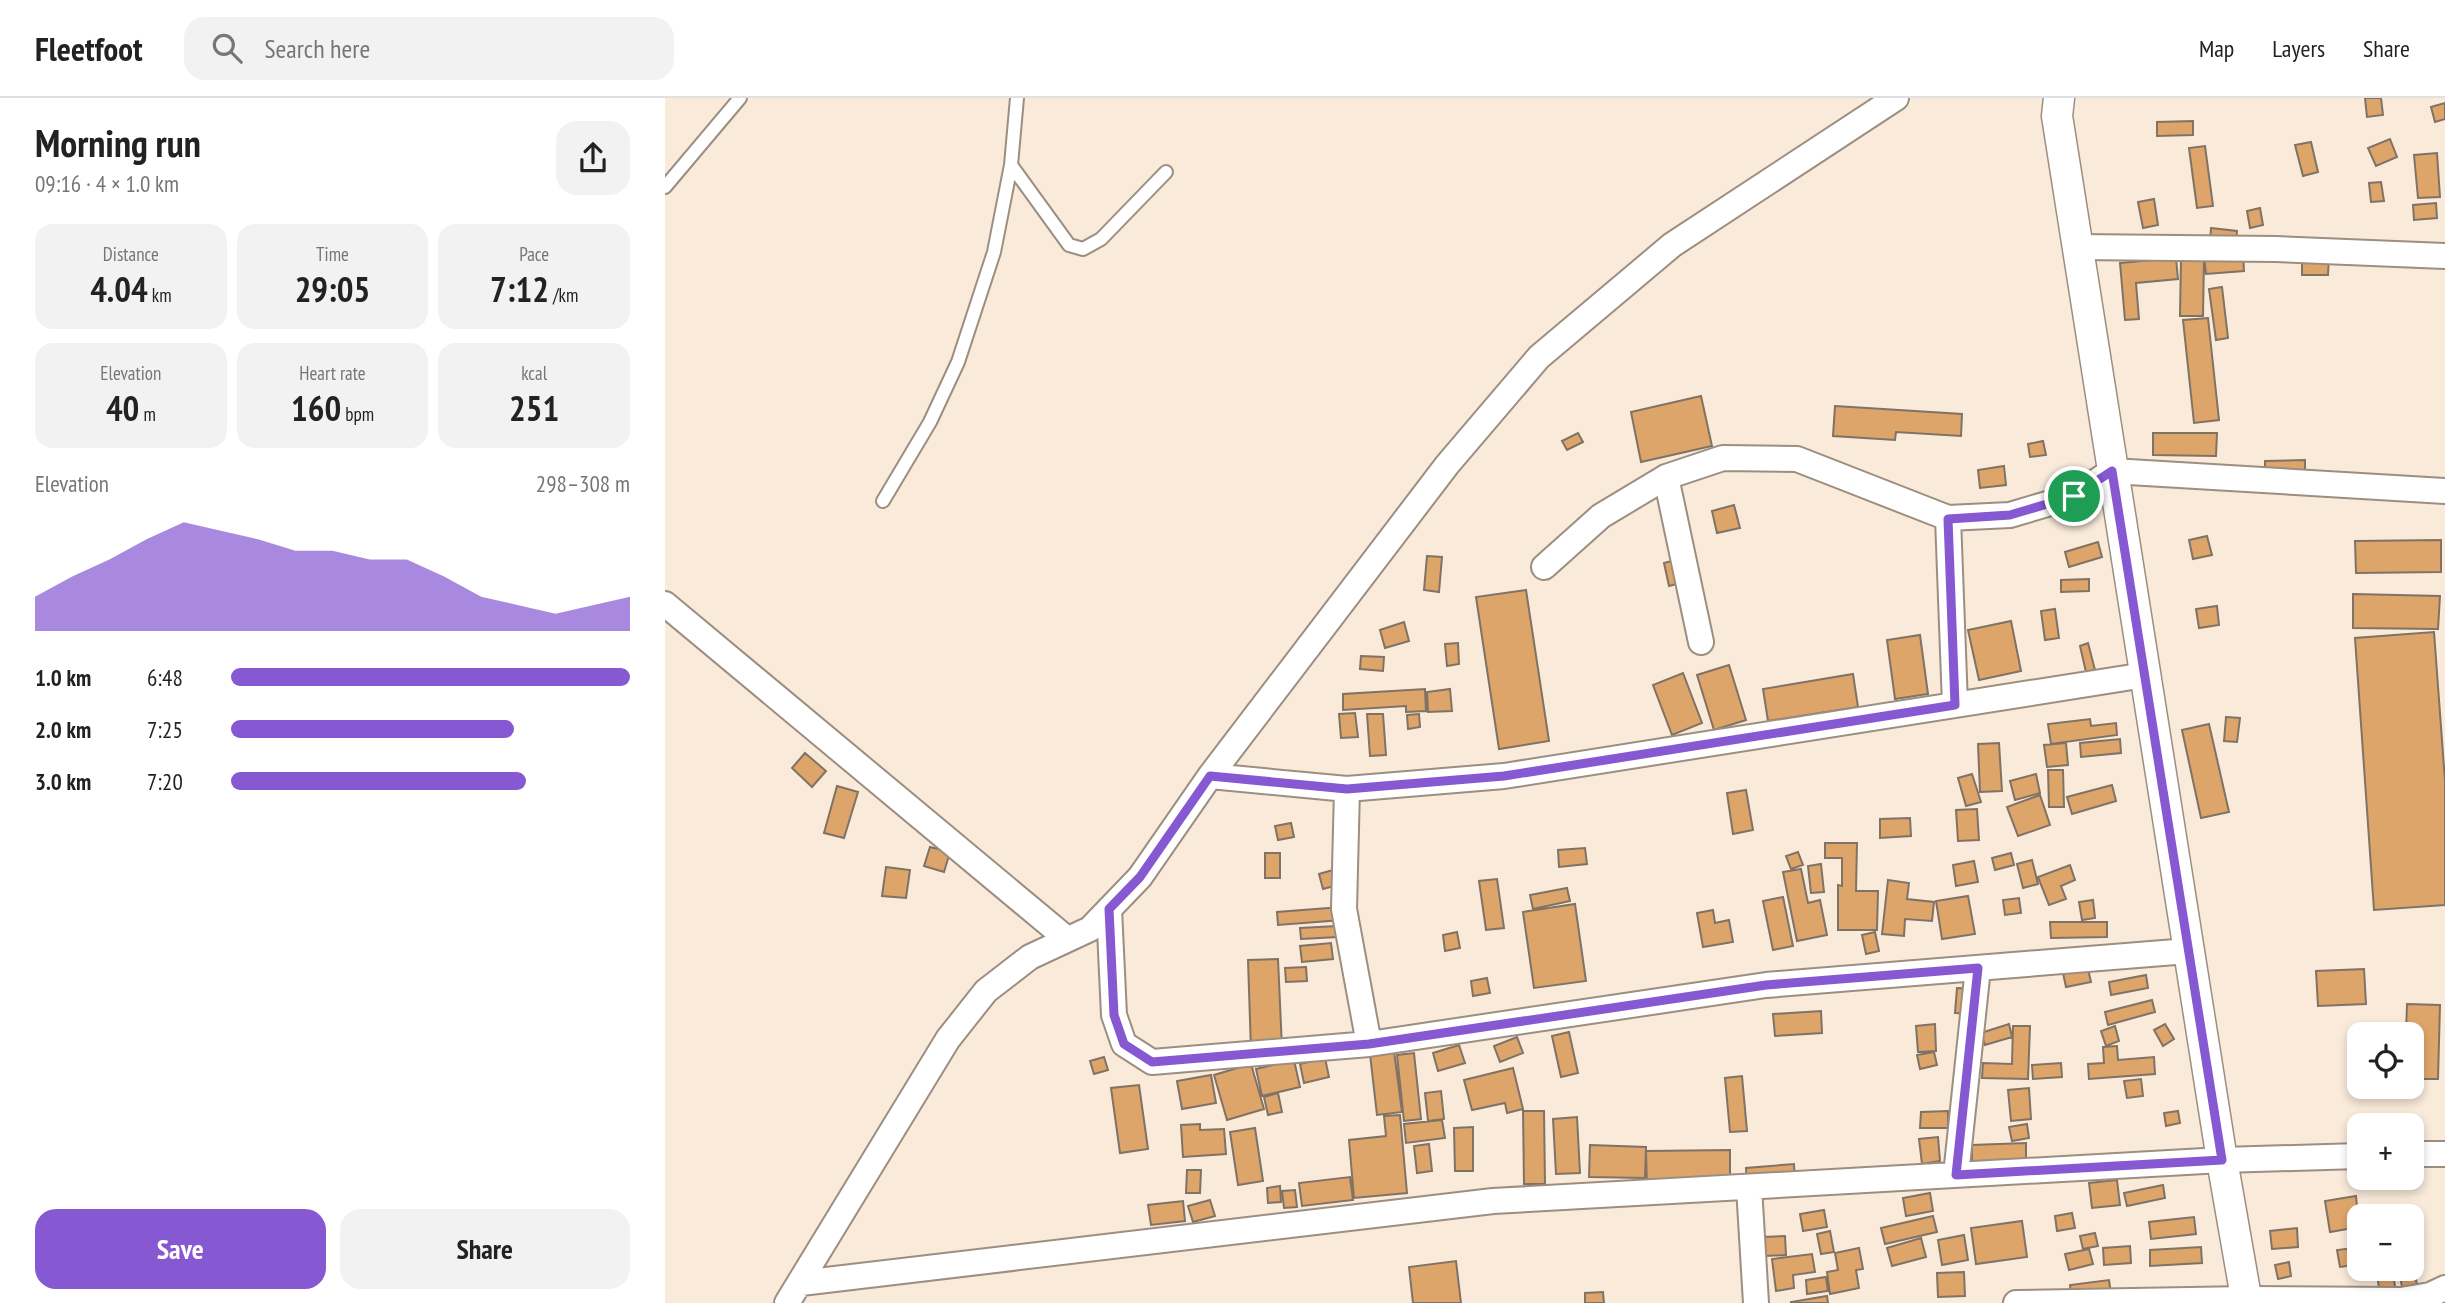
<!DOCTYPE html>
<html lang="en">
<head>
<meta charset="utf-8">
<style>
  body { margin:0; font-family:"PT Sans Narrow",sans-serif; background:#f2f2f2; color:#222; height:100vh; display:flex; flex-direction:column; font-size:26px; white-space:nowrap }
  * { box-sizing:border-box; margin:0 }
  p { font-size:23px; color:#767676 }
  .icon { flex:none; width:38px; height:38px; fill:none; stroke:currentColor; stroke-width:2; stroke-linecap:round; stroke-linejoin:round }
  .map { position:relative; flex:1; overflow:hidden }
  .side { display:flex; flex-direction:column; background:#fff; width:665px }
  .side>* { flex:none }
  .controls { position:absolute; left:1682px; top:924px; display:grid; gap:14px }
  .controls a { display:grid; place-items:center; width:77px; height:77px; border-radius:14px; background:#fff; box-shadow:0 4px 10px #0003; font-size:35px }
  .pin { position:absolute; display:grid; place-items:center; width:60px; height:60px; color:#fff; margin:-30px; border:4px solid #fff; border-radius:50%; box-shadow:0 2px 7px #0007 }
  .round { display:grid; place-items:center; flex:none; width:74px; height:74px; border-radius:21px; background:#f2f2f2 }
  .headline { display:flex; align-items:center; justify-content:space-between; height:119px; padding:0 35px }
  h1 { font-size:38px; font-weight:600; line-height:52px }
  .figures { display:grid; grid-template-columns:repeat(3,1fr); gap:10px; height:119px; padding:7px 35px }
  .figures div { display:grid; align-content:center; border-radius:18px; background:#f2f2f2; text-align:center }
  .figures b { font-size:35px; font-weight:600 }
  .figures small { font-size:19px; font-weight:400 }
  .figures p { font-size:19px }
  .chart { height:196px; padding:14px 35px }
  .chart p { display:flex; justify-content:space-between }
  .chart svg { width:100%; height:126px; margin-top:7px; fill:#8658d2; opacity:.7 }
  .action { display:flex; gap:14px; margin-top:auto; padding:14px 35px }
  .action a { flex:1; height:80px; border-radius:21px; background:#8658d2; color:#fff; font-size:28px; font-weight:600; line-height:80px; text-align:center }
  .action a+a { background:#f2f2f2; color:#222 }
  ul { padding:0 35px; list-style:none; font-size:23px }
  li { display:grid; grid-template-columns:112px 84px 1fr; align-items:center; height:52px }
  li i { height:18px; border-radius:9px; background:#8658d2 }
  header { display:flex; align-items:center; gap:42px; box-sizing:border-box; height:98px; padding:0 35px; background:#fff; border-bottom:2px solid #e0e0e0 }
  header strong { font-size:33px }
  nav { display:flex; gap:38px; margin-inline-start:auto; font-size:24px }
  .search { width:490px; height:63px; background:#f2f2f2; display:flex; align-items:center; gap:18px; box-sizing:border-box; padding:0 24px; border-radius:21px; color:#767676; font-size:26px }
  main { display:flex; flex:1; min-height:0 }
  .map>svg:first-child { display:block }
  .building { fill:#dea56a; stroke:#807264; stroke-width:2 }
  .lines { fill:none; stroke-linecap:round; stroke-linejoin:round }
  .service-casing { stroke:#9c8e80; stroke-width:16 }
  .minor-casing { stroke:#9c8e80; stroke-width:28 }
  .tertiary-casing { stroke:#9c8e80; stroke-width:33 }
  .service { stroke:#fff; stroke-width:12 }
  .minor { stroke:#fff; stroke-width:24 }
  .tertiary { stroke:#fff; stroke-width:30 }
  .route-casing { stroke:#fff; stroke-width:14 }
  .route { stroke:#8658d2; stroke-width:9 }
</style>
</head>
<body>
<header>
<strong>Fleetfoot</strong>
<div class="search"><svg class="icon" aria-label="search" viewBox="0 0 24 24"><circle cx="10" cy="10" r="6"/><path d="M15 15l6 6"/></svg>Search here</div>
<nav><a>Map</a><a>Layers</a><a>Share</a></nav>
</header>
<main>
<section class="side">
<div class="headline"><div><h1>Morning run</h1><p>09:16 · 4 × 1.0 km</p></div><a class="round"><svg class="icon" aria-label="share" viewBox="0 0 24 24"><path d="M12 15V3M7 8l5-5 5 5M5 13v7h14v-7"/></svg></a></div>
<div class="figures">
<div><p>Distance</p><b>4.04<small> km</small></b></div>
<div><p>Time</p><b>29:05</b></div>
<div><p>Pace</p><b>7:12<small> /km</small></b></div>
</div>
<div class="figures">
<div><p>Elevation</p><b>40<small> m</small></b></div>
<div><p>Heart rate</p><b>160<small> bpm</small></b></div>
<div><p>kcal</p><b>251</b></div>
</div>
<div class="chart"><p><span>Elevation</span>298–308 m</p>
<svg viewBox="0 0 160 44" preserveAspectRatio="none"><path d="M0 44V32L10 25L20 19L30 12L40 6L50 9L60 12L70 16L80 16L90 19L100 19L110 25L120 32L130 35L140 38L150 35L160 32V44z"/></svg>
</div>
<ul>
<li><b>1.0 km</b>6:48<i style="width:100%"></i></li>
<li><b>2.0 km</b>7:25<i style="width:71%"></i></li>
<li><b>3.0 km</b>7:20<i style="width:74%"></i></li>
</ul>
<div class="action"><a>Save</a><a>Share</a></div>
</section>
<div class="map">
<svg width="1780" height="1205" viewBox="0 0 1780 1205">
  <rect width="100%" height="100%" fill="#f9eada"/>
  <path class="building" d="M1700 0H1716L1718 17 1702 19Z
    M1780 5V21L1770 24 1766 9Z
    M1528 23V37L1492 38V24Z
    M1725 41 1732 59 1711 68 1703 50Z
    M1646 44 1653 74 1638 78 1630 47Z
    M1540 48 1548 108 1532 110 1524 50Z
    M1772 55 1775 99 1753 100 1749 57Z
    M1716 84 1719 103 1706 104 1704 85Z
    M1489 101 1493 127 1478 130 1473 104Z
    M1771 105 1772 120 1749 122 1748 107Z
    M1595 110 1598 127 1585 130 1582 113Z
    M1546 130 1572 133 1571 146 1545 143Z
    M1578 155 1579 173 1541 176 1539 158Z
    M1637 158H1664L1663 177H1637Z
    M1511 160 1513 181 1471 185 1474 221 1460 222 1455 165Z
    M1516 160H1539L1538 218H1515Z
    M1557 189 1563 240 1551 242 1544 191Z
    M1543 220 1554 322 1529 325 1518 222Z
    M1036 298 1047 348 976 364 966 314Z
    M1170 308 1297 316 1296 338 1231 334 1230 342 1168 338Z
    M913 335 918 344 902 352 897 343Z
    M1488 335H1552L1551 358 1488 357Z
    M1378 343 1381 357 1365 359 1363 346Z
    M1640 362V375H1600V363Z
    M1339 368 1341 387 1315 390 1313 372Z
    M1069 407 1075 430 1052 435 1047 413Z
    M1542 438 1547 457 1528 461 1524 442Z
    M1776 442V474L1691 475 1690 443Z
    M1433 444 1437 459 1404 469 1400 454Z
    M762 458 777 459 774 494 759 492Z
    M1014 461 1019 484 1004 488 999 465Z
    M1424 481V493L1396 494V482Z
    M861 492 884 643 834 651 811 499Z
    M1688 496 1775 498 1773 531 1688 530Z
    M1552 508 1554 527 1534 530 1531 511Z
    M1390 511 1394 540 1380 542 1376 513Z
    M1346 523 1356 573 1314 582 1303 532Z
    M739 524 744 543 720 550 715 532Z
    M1769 534 1780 683V807L1709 812 1690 540Z
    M1255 537 1263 596 1230 601 1222 542Z
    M793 545 794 566 782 568 780 546Z
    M1423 545 1430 572 1421 574 1415 548Z
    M696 558 719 559 718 573 695 571Z
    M1064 567 1081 622 1049 632 1032 577Z
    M1018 575 1037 625 1007 637 988 587Z
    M1188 576 1193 609 1103 623 1098 591Z
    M760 591 761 613 741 614V608L678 612V596Z
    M785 591 787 613 763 614 762 594Z
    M690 615 693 639 676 640 674 616Z
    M702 616H718L721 657 705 658Z
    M754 616 755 629 743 631 742 617Z
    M1561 619 1575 620 1572 644 1559 643Z
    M1425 621 1426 628 1451 625 1452 637 1386 646 1383 626Z
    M1544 626 1564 714 1536 720 1517 632Z
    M1455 641 1456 655 1416 659 1415 645Z
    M1334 645 1337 693 1315 694 1313 646Z
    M1401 645 1403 667 1382 669 1379 647Z
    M140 655 161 673 147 689 127 670Z
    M1383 672H1398L1399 709H1384Z
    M1307 676 1316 704 1301 708 1293 680Z
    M1371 676 1375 695 1350 702 1345 683Z
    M1447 687 1451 703 1407 716 1402 699Z
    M172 688 193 694 179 740 159 735Z
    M1081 692 1088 732 1068 736 1062 695Z
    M1375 697 1385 727 1353 738 1342 709Z
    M1312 711 1314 742 1293 743 1291 712Z
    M1245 720 1246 738 1215 740V721Z
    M626 725 629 739 613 742 610 728Z
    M1160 745H1192L1191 793H1213L1212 832H1173V787L1177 788V760H1160Z
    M265 749 285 754 279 774 259 768Z
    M920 750 922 766 894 769 893 752Z
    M1133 754 1138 767 1126 771 1121 758Z
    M600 755H615V780H600Z
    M1346 755 1349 767 1330 772 1327 760Z
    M1367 762 1373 786 1358 790 1352 766Z
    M1309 763 1313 784 1291 788 1288 767Z
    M1156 766 1159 794 1146 795 1143 768Z
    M1405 767 1410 782 1396 788 1401 801 1384 807 1373 779Z
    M221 769 245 772 241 800 217 798Z
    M675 770 680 785 658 791 654 776Z
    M1136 771 1143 805 1155 802 1162 837 1132 843 1118 774Z
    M832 781 839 830 821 832 814 783Z
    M1223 782 1244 785 1242 801 1269 804 1267 823 1240 821 1239 838 1217 836Z
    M902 790 905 803 868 811 865 797Z
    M1303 798 1310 836 1277 841 1271 803Z
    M1118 799 1128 848 1108 852 1098 803Z
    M1354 800 1356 815 1340 817 1338 802Z
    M1428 802 1430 820 1417 822 1414 804Z
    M910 806 921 883 869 890 858 814Z
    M676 809 677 822 613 827 612 814Z
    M1048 812 1050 825 1064 822 1068 844 1038 849 1032 815Z
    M1385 824H1442V839L1386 840Z
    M672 828 673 839 636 841 635 830Z
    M792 834 795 850 780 853 778 837Z
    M1210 834 1214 853 1201 856 1197 837Z
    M666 845 668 861 637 864 635 848Z
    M613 861 617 950 586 952 583 862Z
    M641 869 642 883 621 884 620 870Z
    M1423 871 1426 884 1401 889 1398 875Z
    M1699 871 1701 906 1653 908 1651 873Z
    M1481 877 1483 890 1446 897 1444 884Z
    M822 880 825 895 808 898 806 883Z
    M1292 890 1309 891 1307 916 1290 915Z
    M1487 902 1490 914 1443 927 1440 914Z
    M1742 906 1775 907 1773 981H1746V936H1741Z
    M1156 913 1157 935 1110 938 1108 916Z
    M1270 926 1271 953 1253 954 1251 928Z
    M1344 926 1347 939 1320 947 1316 935Z
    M1500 926 1509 941 1498 948 1489 932Z
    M1348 928H1365L1363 981 1317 980 1318 965 1347 966Z
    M1450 928 1454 943 1441 948 1436 933Z
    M904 934 913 975 896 979 887 938Z
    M852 939 858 955 835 964 829 948Z
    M794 947 800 965 773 973 768 955Z
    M1452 948 1453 962 1489 959 1490 976 1424 981 1423 966 1439 965 1438 949Z
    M729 953 737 1014 712 1017 705 956Z
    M1269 954 1272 967 1255 971 1252 957Z
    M749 955 756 1021 739 1023 732 957Z
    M439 959 443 972 429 976 425 963Z
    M660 960 664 979 639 985 635 966Z
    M629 962 635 989 597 998 591 971Z
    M1396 965 1397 979 1368 981 1367 967Z
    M586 966 599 1011 562 1022 549 977Z
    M848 970 858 1011 842 1015 840 1005 807 1012 799 982Z
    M546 977 551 1005 517 1011 512 983Z
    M1077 978 1082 1033 1065 1034 1060 980Z
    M1476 981 1478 998 1462 1000 1459 983Z
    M474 987 483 1051 455 1055 446 990Z
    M1364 990 1366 1021 1346 1023 1343 992Z
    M776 993 779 1021 763 1023 760 995Z
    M613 995 617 1014 603 1017 599 999Z
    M858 1013H879L880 1086H859Z
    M1283 1013V1030H1255L1256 1014Z
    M1513 1013 1515 1025 1501 1028 1499 1015Z
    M735 1017 742 1095 689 1100 684 1042 721 1038 719 1018Z
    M912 1019 915 1075 891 1076 888 1021Z
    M777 1022 780 1040 741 1045 739 1026Z
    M535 1026V1032L559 1031 561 1056 518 1059 516 1027Z
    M1362 1026 1364 1040 1347 1043 1344 1029Z
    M808 1029V1073H790L789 1030Z
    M590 1030 598 1083 573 1087 565 1034Z
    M1273 1039 1275 1063 1257 1066 1254 1041Z
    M1361 1045V1062L1307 1064V1047Z
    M764 1046 767 1073 752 1075 749 1048Z
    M925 1047 981 1049 980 1080 924 1079Z
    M1065 1052V1087L982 1089 981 1053Z
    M1129 1066 1130 1083 1082 1087 1081 1070Z
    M522 1072H536L535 1095H521Z
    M685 1079 688 1102 637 1108 634 1085Z
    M1452 1082 1455 1107 1427 1110 1424 1085Z
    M1498 1087 1500 1100 1462 1108 1459 1095Z
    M615 1088 616 1104 603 1105 602 1090Z
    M630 1092 632 1109 619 1110 617 1093Z
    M1265 1095 1268 1113 1241 1118 1238 1100Z
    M1691 1098 1694 1129 1665 1134 1660 1103Z
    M545 1102 550 1118 528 1124 523 1108Z
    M518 1103 520 1123 486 1127 483 1107Z
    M1159 1112 1162 1129 1138 1133 1135 1116Z
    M1407 1115 1410 1130 1392 1133 1390 1118Z
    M1268 1118 1272 1134 1220 1146 1216 1130Z
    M1529 1119 1531 1136 1486 1141 1484 1124Z
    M1357 1123 1362 1159 1311 1166 1306 1130Z
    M1632 1130 1633 1149 1607 1151 1605 1133Z
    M1165 1133 1169 1154 1156 1156 1152 1136Z
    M1430 1135 1433 1148 1418 1151 1415 1138Z
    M1299 1137 1303 1162 1277 1167 1273 1142Z
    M1120 1138 1121 1157 1100 1158 1099 1139Z
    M1256 1140 1261 1159 1227 1168 1222 1150Z
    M1465 1148 1466 1165 1439 1167 1438 1150Z
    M1536 1149 1537 1165 1485 1168V1152Z
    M1194 1150 1198 1171 1191 1172 1194 1190 1165 1196 1162 1174 1173 1172 1170 1155Z
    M1688 1150 1690 1167 1675 1169 1672 1152Z
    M1746 1150 1754 1200 1739 1202 1734 1171H1746Z
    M1424 1151 1428 1166 1404 1172 1400 1156Z
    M1147 1156 1150 1174 1128 1177 1129 1190 1111 1193 1107 1161Z
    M791 1163 796 1205H748L744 1169Z
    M1624 1164 1626 1178 1613 1181 1610 1167Z
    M1711 1171H1727L1731 1194 1715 1196Z
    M1299 1174 1300 1198 1273 1199 1272 1175Z
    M1161 1179 1163 1193 1142 1196 1141 1182Z
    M1444 1182 1447 1202 1407 1205 1405 1187Z
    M938 1194 939 1205H920V1195Z
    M1162 1198 1163 1205H1126V1204Z"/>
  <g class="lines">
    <defs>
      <path id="service" d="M346 67 404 147 418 151 436 141 501 74
        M0 89 75 0
        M218 403 265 324 293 264 329 154 346 67 352 0"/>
      <path id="minor" d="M1412 149 1611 151 1780 158
        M1001 379 1036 544
        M1283 420 1290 607
        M879 469 936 418 1001 379 1058 360 1132 361 1283 420 1345 417 1409 398 1447 373 1780 393
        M0 506 402 841
        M545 678 682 691 839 678 1480 577
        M682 691 679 811 704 946
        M444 811 449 917 459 946 487 964 704 946 1101 887 1523 853
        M1746 1056H1780
        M1291 1077 1313 870
        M1084 1089 1091 1205
        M136 1185 828 1103 1557 1062 1694 1058
        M122 1205 283 941 321 893 365 859 425 831 475 779 545 678 782 367 874 259 1007 147 1231 0
        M1351 1205 1582 1201 1736 1202 1765 1197 1780 1190"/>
      <path id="tertiary" d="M1394 0 1392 18 1557 1062 1582 1205"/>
    </defs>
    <use href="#service" class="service-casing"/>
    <use href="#minor" class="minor-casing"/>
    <use href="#tertiary" class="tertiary-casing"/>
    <use href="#service" class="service"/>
    <use href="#minor" class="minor"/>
    <use href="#tertiary" class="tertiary"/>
  </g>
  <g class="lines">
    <defs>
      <path id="route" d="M1447 373 1557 1062 1291 1077 1313 870 1101 887 704 946 487 964 459 946 449 917 444 811 475 779 545 678 682 691 839 678 1290 607 1283 421 1345 417 1409 398Z"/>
    </defs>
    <use href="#route" class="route-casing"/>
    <use href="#route" class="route"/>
  </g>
</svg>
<div class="controls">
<a><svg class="icon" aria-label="locate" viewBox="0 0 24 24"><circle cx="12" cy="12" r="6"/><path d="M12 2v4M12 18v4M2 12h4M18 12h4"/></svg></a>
<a>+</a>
<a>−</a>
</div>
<div class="pin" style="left:1409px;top:398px;background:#1e9e55"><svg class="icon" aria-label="arrive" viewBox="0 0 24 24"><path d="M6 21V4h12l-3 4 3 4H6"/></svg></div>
</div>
</main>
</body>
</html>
